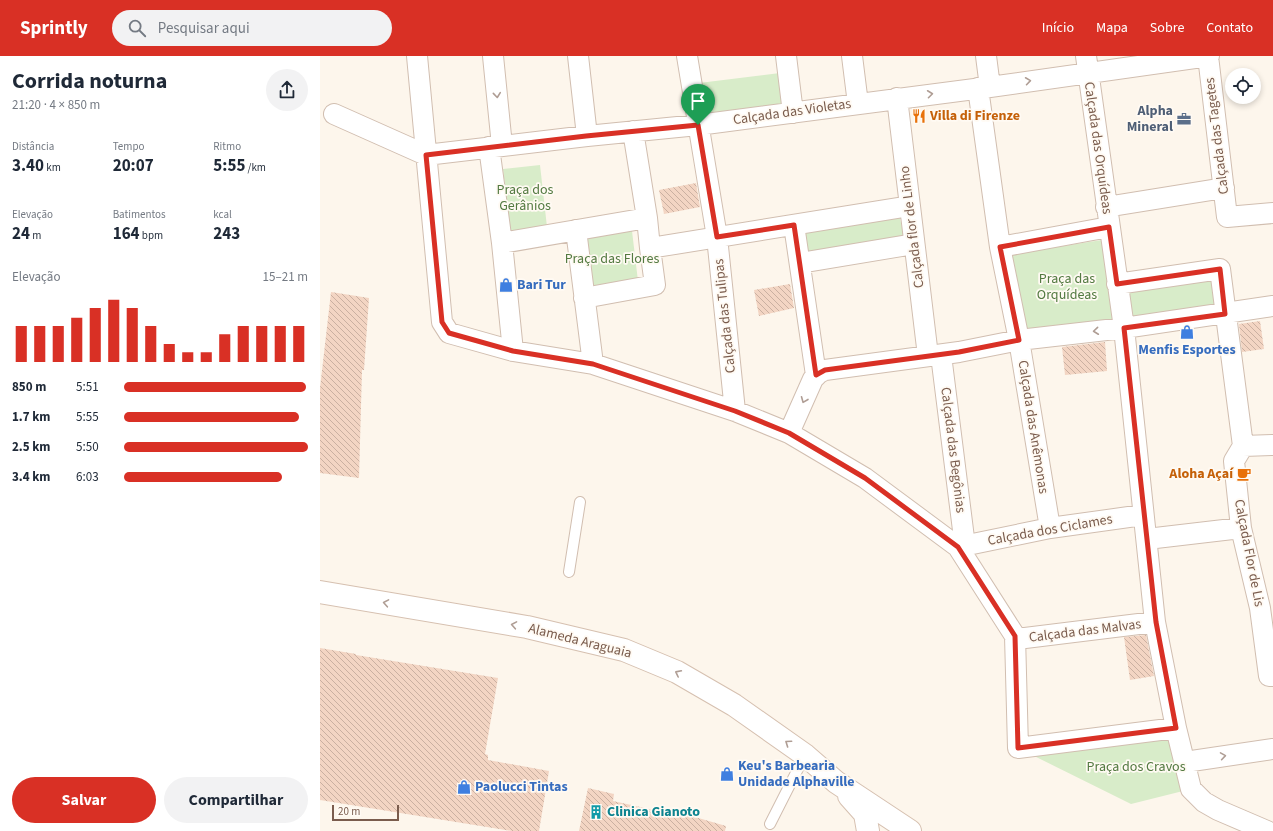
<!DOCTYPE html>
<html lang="pt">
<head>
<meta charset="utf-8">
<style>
  body { margin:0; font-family:"Source Sans 3",sans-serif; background:#f2f2f3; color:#1f2937; height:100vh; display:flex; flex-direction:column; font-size:15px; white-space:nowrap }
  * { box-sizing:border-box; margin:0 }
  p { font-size:13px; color:#747a83 }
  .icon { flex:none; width:22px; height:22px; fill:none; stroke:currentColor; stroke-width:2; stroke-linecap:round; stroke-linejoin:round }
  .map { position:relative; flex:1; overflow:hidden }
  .side { display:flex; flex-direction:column; background:#fff; width:320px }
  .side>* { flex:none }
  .controls { position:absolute; left:905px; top:12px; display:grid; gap:8px }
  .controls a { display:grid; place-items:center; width:36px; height:36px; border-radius:50%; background:#fff; box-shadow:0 2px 6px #0003; font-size:20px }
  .scale { position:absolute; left:12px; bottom:10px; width:67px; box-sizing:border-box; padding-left:4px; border:2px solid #7a5c4d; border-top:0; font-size:11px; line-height:14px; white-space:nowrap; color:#7a5c4d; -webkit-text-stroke:3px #fffaf3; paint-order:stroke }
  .pin { position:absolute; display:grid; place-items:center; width:34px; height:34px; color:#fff; margin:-41px -17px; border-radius:50% 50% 50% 0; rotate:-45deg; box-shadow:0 0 4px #0007 }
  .pin .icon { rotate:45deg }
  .round { display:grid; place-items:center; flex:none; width:42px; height:42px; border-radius:21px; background:#f2f2f3 }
  .head { display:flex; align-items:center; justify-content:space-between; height:68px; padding:0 12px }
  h1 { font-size:22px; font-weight:700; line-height:30px }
  .stats { display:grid; grid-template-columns:repeat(3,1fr); gap:6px; height:68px; padding:4px 12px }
  .stats div { display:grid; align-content:center }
  .stats b { font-size:17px; font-weight:700 }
  .stats small { font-size:11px; font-weight:400 }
  .stats p { font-size:11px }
  .chart { height:112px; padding:8px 12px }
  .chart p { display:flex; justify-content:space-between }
  .chart svg { width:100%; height:72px; margin-top:4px; stroke:#d93025; stroke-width:6 }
  .action { display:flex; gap:8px; margin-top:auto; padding:8px 12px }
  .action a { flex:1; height:46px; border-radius:24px; background:#d93025; color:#fff; font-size:16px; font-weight:700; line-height:46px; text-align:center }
  .action a+a { background:#f2f2f3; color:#1f2937 }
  ul { padding:0 12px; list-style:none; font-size:13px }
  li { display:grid; grid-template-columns:64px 48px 1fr; align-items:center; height:30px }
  li i { height:10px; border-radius:5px; background:#d93025 }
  header { display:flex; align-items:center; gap:24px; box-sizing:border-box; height:56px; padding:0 20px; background:#d93025; color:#fff }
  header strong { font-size:19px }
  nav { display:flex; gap:22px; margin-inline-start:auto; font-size:14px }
  .search { width:280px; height:36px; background:#f2f2f3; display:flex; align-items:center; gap:10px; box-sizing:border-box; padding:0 14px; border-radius:22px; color:#747a83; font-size:15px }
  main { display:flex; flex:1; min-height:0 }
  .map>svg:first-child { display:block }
  .green { fill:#d8ecc9 }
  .building { fill:url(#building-back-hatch) }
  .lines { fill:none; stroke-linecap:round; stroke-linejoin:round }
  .lane-casing { stroke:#d1beb0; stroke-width:12 }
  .street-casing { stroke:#d1beb0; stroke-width:22 }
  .secondary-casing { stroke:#d6c0b0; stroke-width:24 }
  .lane { stroke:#fff; stroke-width:10 }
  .street { stroke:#fff; stroke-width:20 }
  .secondary { stroke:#fff; stroke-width:22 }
  .oneway { stroke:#af9d94 }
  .route-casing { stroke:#fff; stroke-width:8 }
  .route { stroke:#d93025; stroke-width:5 }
  .labels { text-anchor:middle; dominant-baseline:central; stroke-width:3.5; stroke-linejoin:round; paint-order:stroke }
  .service-label { font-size:14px; font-weight:bold; fill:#4e5e75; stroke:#fffaf3; text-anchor:end }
  .street-label { font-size:14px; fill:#7a5c4d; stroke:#fffaf3 }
  .food-label { font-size:14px; font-weight:bold; fill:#c56008; stroke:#fffaf3; text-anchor:start }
  .park-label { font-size:14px; fill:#537a41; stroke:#fffaf3 }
  .shop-label { font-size:14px; font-weight:bold; fill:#366cbe; stroke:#fffaf3; text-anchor:start }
  .culture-label { font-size:14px; font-weight:bold; fill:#0d838f; stroke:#fffaf3; text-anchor:start }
</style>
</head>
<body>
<header>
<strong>Sprintly</strong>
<div class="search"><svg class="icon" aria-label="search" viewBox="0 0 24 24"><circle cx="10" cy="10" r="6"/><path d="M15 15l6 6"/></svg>Pesquisar aqui</div>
<nav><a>Início</a><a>Mapa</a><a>Sobre</a><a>Contato</a></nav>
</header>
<main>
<section class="side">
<div class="head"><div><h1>Corrida noturna</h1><p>21:20 · 4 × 850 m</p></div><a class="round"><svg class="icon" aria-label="share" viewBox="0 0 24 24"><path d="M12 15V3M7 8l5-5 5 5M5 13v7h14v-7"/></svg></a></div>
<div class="stats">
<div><p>Distância</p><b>3.40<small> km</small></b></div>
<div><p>Tempo</p><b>20:07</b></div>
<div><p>Ritmo</p><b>5:55<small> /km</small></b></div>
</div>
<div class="stats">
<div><p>Elevação</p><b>24<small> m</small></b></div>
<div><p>Batimentos</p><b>164<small> bpm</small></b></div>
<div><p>kcal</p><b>243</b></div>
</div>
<div class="chart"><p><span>Elevação</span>15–21 m</p>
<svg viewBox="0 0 160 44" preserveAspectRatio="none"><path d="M5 44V22M15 44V22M25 44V22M35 44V17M45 44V11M55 44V6M65 44V11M75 44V22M85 44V33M95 44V38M105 44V38M115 44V27M125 44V22M135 44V22M145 44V22M155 44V22"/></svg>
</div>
<ul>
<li><b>850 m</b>5:51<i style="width:99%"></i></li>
<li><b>1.7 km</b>5:55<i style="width:95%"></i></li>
<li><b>2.5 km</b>5:50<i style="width:100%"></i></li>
<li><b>3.4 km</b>6:03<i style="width:86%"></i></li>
</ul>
<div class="action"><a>Salvar</a><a>Compartilhar</a></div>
</section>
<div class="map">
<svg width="953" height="775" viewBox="0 0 953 775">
  <defs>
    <pattern id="building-back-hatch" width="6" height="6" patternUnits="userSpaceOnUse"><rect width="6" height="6" fill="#f3d5c3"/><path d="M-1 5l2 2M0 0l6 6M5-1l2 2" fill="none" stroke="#cab0a1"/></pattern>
  </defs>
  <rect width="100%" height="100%" fill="#fdf6ec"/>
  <path class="green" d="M468 16 473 57 378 69 371 28Z
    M220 109 227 171 190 176 183 113Z
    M579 158 584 181 486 201 481 174Z
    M312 175 318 225 272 231 265 181Z
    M782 184 795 265 704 280 691 198Z
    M895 219 898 254 811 265 809 229Z
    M856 672 871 733 811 748 698 692Z"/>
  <path class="building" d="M376 127 380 151 344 158 339 134Z
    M470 228 474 252 439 260 434 234Z
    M11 236 49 242 44 314H42L39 422 0 417V332Z
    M940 265 944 293 922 296 919 268Z
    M785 286 787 315 745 319 742 291Z
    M826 579 834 620 810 624 804 581Z
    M0 592 36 598V599L178 622 165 698 168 699V704L229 715 219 775H192L0 744Z
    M268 732 294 738 293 745 343 756 344 752 406 770 405 775H259Z"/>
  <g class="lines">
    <defs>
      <path id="lane" d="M249 516 260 446
        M450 768 485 699"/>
      <path id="street" d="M97 0 122 266 129 277 193 295 273 308 415 355 469 377 545 422 638 491 695 580 698 692 856 672
        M173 0 182 90
        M258 0 267 80
        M367 0 397 181 415 355
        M466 0 473 57
        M532 0 538 48
        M666 0 670 31
        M766 0 804 272 835 566 856 672 871 733 884 746 898 754 947 775
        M888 0 907 161 953 157
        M658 32 680 191 699 284 730 472
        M577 42 608 300
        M14 58 106 99 267 80 378 69 670 31 889 0
        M313 75 327 162 330 192 590 150
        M169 91 182 187 193 295
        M786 151 904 132
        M474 169 496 319
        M256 174 273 308
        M182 187 327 162
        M680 191 789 171
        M480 207 594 188
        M797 228 900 213 923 390 914 405 921 472 940 552 949 620H953
        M264 242 335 229 330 192
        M621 299 645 490
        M469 377 493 323 499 317 505 314 639 296 699 284 804 272 953 250
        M923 390 953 389
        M827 483 921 472
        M638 491 730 472 823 459
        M695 580 700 582H705L835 566
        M865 706 953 693"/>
      <path id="secondary" d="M0 536 207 571 304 594 357 616 414 649 485 699 516 726 590 775
        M529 740 545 758 548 775"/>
    </defs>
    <use href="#lane" class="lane-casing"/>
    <use href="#street" class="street-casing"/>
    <use href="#secondary" class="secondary-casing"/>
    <use href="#lane" class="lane"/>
    <use href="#street" class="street"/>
    <use href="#secondary" class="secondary"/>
  </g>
  <defs><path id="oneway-chevron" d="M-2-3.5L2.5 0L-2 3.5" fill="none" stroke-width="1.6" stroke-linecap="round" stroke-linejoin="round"/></defs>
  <g class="oneway">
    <use href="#oneway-chevron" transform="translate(708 25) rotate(-8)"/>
    <use href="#oneway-chevron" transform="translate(610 38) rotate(-7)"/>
    <use href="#oneway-chevron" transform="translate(177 39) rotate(84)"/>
    <use href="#oneway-chevron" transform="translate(776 275) rotate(174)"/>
    <use href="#oneway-chevron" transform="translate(484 344) rotate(112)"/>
    <use href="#oneway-chevron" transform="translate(66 547) rotate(-170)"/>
    <use href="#oneway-chevron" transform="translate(194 569) rotate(-170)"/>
    <use href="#oneway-chevron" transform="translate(358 617) rotate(-153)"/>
    <use href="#oneway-chevron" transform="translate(468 687) rotate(-145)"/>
    <use href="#oneway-chevron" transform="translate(903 700) rotate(-9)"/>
  </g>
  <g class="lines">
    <defs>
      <path id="route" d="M378 69 397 181 474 169 496 319 505 314 639 296 699 284 680 191 789 171 797 228 900 213 905 258 804 272 836 566 856 672 698 692 695 580 638 491 545 422 469 377 415 355 273 308 193 295 129 277 122 266 106 99 266 80Z"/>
    </defs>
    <use href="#route" class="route-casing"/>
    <use href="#route" class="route"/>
  </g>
  <defs>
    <symbol id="restaurant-bare" viewBox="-9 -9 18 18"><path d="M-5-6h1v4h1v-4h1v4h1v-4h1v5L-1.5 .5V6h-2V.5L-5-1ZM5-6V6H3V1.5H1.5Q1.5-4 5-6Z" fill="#e8710a" stroke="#fffaf3" stroke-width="2.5" paint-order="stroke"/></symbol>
    <symbol id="office-bare" viewBox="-9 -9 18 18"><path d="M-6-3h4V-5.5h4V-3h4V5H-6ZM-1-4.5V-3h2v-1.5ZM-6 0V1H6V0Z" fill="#5c6f8a" stroke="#fffaf3" stroke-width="2.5" paint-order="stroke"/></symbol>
    <symbol id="shop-bare" viewBox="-9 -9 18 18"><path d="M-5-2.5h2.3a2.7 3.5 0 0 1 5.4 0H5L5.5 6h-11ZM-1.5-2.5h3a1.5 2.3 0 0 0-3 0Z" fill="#3f7fe0" stroke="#fffaf3" stroke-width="2.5" paint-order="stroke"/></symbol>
    <symbol id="cafe-bare" viewBox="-9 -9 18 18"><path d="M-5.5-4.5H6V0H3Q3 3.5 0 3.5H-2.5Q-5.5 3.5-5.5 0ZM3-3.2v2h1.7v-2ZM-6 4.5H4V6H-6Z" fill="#e8710a" stroke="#fffaf3" stroke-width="2.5" paint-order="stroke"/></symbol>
    <symbol id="building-bare" viewBox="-9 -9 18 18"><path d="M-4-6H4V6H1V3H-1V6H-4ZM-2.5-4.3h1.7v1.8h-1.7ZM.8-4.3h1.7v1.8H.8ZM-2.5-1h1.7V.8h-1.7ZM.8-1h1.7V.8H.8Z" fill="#0f9aa8" stroke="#fffaf3" stroke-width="2.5" paint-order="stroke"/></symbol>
  </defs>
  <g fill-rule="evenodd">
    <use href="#restaurant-bare" x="589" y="50" width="20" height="20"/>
    <use href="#office-bare" x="854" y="53" width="20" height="20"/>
    <use href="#shop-bare" x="176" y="219" width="20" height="20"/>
    <use href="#shop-bare" x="857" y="266" width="20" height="20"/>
    <use href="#cafe-bare" x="914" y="408" width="20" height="20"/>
    <use href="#shop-bare" x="397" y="708" width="20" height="20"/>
    <use href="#shop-bare" x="134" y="721" width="20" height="20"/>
    <use href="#building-bare" x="266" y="746" width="20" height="20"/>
  </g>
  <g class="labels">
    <g class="service-label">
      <text x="853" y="55">Alpha<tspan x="853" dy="16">Mineral</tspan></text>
    </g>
    <g class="street-label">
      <text transform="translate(472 56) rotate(-8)">Calçada das Violetas</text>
      <text transform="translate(897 80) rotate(-97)">Calçada das Tagetes</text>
      <text transform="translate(778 92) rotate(82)">Calçada das Orquídeas</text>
      <text transform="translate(592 171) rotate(-97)">Calçada flor de Linho</text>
      <text transform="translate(405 260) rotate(-96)">Calçada das Tulipas</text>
      <text transform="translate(713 371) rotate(81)">Calçada das Anêmonas</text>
      <text transform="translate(633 394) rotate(83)">Calçada das Begônias</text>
      <text transform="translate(730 474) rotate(-10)">Calçada dos Ciclames</text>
      <text transform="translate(929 497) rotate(79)">Calçada Flor de Lis</text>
      <text transform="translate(765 575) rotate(-7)">Calçada das Malvas</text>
      <text transform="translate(260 585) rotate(14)">Alameda Araguaia</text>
    </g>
    <g class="food-label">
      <text x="610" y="60">Villa di Firenze</text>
      <text x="913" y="418" text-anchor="end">Aloha Açaí</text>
    </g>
    <g class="park-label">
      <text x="205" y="134">Praça dos<tspan x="205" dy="16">Gerânios</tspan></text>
      <text x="292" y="203">Praça das Flores</text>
      <text x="747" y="223">Praça das<tspan x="747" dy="16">Orquídeas</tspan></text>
      <text x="816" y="711">Praça dos Cravos</text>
    </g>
    <g class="shop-label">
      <text x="197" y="229">Bari Tur</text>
      <text x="867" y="294" text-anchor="middle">Menfis Esportes</text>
      <text x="418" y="710">Keu's Barbearia<tspan x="418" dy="16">Unidade Alphaville</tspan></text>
      <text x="155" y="731">Paolucci Tintas</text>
    </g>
    <g class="culture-label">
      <text x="287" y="756">Clinica Gianoto</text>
    </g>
  </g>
</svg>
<div class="controls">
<a><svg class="icon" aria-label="locate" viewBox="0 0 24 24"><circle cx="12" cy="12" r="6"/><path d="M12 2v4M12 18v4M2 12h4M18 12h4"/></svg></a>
</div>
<div class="scale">20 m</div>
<div class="pin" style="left:378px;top:69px;background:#1e9e55"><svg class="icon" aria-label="arrive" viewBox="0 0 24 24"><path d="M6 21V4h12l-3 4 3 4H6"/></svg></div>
</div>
</main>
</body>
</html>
